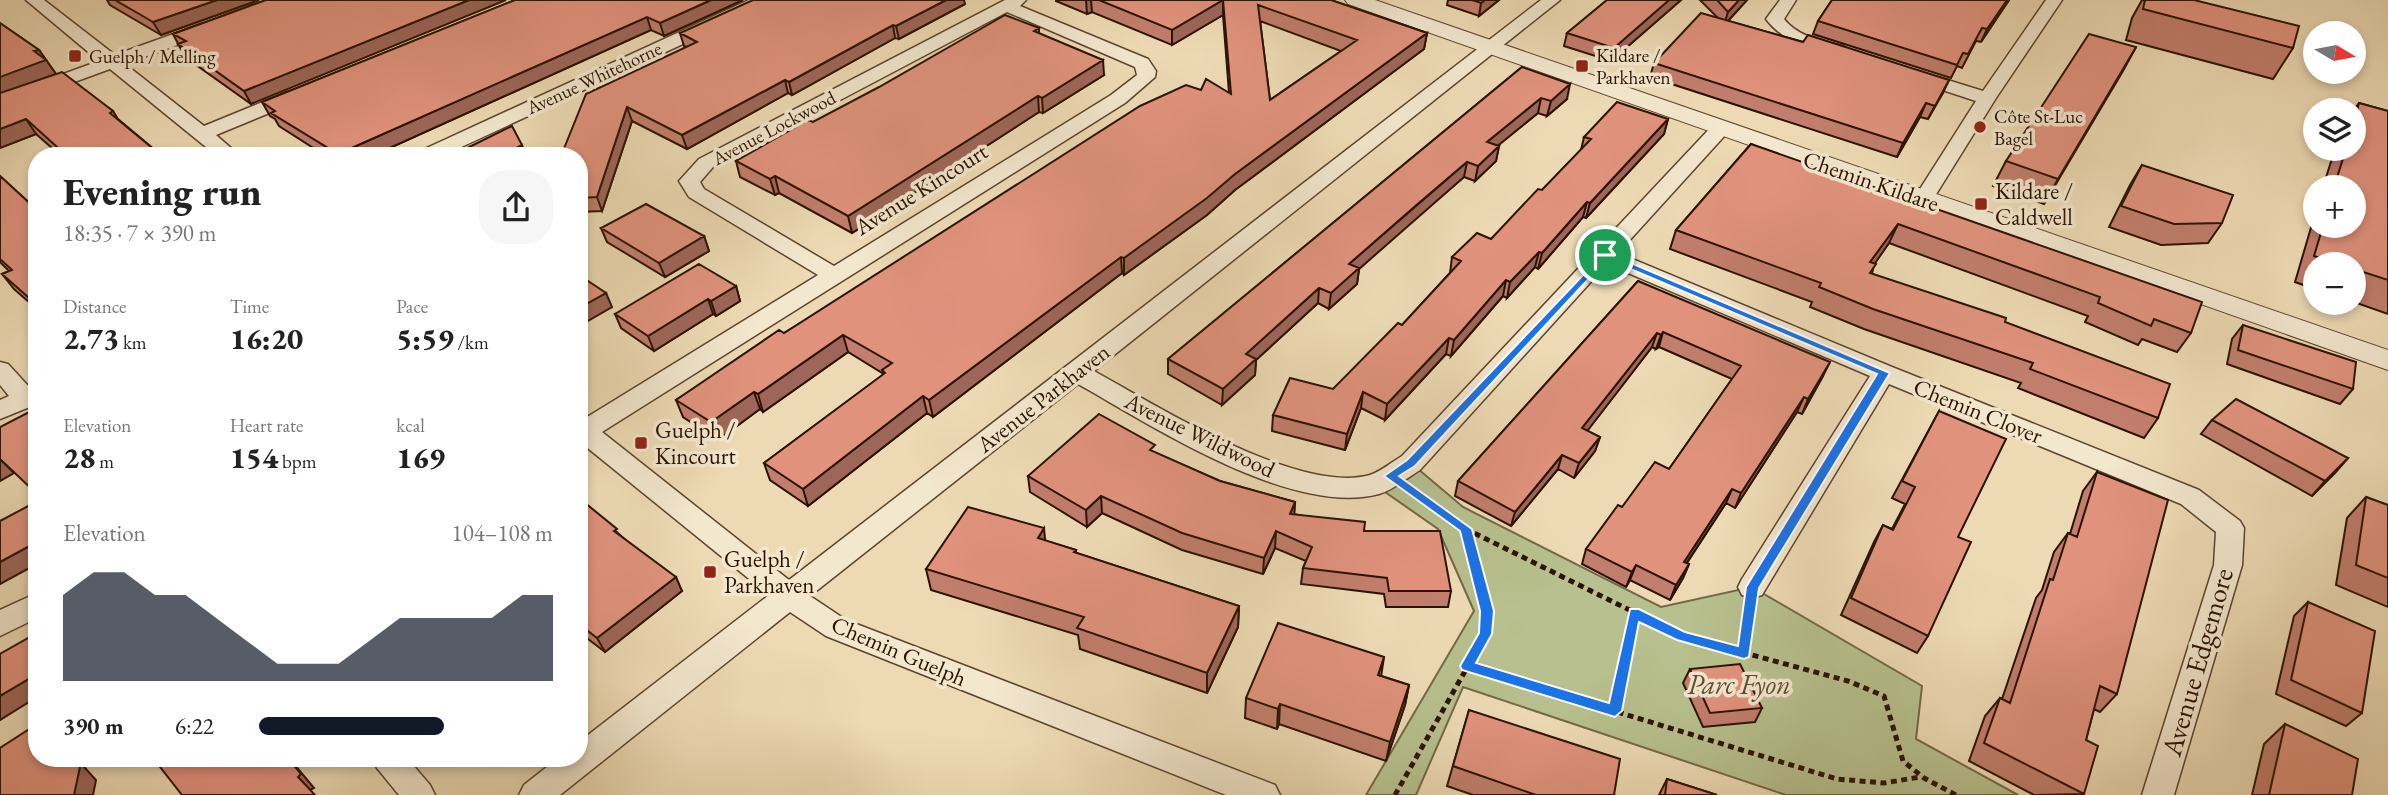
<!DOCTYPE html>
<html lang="en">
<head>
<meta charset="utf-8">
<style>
  body { margin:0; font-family:"EB Garamond",serif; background:#f6f6f6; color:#222; height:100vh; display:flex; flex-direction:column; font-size:26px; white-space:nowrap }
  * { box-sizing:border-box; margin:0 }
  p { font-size:23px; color:#767676 }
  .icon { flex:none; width:38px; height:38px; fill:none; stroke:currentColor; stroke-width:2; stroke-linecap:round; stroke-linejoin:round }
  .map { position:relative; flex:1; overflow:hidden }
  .sheet { position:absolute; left:28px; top:147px; width:560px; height:620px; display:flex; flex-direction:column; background:#fff; border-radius:28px; box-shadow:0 4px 10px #0003 }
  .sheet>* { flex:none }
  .needle { width:46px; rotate:100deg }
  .fabs { position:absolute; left:2303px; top:21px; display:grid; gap:14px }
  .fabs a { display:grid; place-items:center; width:63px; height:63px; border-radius:50%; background:#fff; box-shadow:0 4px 10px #0003; font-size:35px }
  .pin { position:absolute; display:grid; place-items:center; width:60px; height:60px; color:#fff; margin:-30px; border:4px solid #fff; border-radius:50%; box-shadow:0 2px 7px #0007 }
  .round { display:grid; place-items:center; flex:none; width:74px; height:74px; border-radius:28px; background:#f6f6f6 }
  .overview { display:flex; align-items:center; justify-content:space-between; height:119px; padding:0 35px }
  h1 { font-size:38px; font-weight:800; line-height:52px }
  .figures { display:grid; grid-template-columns:repeat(3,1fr); gap:10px; height:119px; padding:7px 35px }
  .figures div { display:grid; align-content:center }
  .figures b { font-size:30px; font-weight:800 }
  .figures small { font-size:19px; font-weight:400 }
  .figures p { font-size:19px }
  .chart { height:196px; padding:14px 35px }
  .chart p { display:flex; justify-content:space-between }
  .chart svg { width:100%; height:126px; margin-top:7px; fill:#111827; opacity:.7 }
  ul { padding:0 35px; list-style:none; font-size:23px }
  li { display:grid; grid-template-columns:112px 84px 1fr; align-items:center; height:52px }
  li i { height:18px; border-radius:9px; background:#111827 }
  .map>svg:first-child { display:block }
  .green { fill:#b7c08e; stroke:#726947; stroke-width:2 }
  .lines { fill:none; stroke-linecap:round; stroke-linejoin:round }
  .minor-casing { stroke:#5c442d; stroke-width:3 }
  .tertiary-casing { stroke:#5c442d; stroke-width:2 }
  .path { stroke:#2c1200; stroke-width:5; stroke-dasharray:6 4.5; stroke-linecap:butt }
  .minor { fill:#f3e7ce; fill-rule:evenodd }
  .tertiary { fill:#f3e7ce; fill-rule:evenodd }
  .wall { fill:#c17e6c; stroke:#2c1200; stroke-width:2; fill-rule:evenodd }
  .shaded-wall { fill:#9d6658; stroke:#2c1200; stroke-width:2 }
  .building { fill:#e0927d; stroke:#2c1200; stroke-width:2; fill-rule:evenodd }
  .route { fill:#1a73e8; stroke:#fff; stroke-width:2; fill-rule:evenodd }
  .poi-dot { fill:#8f2418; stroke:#f3e7ce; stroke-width:2.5 }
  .labels { text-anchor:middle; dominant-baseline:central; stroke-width:7; stroke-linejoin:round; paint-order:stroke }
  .far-poi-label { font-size:19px; fill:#2c1200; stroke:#f3e7ce; text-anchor:start }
  .far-street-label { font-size:19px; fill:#2c1200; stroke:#f3e7ce }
  .street-label { font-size:23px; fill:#2c1200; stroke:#f3e7ce }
  .poi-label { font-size:23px; fill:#2c1200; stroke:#f3e7ce; text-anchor:start }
  .near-street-label { font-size:28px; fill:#2c1200; stroke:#f3e7ce }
  .near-park-label { font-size:28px; font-style:italic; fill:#5d4f32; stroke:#f3e7ce }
</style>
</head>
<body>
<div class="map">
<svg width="2388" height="795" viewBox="0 0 2388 795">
  <rect width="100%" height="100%" fill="#eddab4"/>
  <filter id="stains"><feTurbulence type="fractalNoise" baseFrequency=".00286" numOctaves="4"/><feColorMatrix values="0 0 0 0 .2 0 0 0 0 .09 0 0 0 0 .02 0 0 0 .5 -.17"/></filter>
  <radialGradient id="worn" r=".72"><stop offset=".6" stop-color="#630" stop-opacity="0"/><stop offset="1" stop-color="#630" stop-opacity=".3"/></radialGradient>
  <path class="green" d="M1411 463 1463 507 1661 607 1752 587 1922 686 1916 739 2018 795H1786L1463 687 1416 795H1366L1474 611 1438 529 1375 485Z"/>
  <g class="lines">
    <defs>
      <path id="minor" d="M26 0H44L115 55 201 24H213L216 28 213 32 125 64 204 126 287 92 294 90 303 96 301 100 216 135 240 156H217L110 69 0 109V97L99 61Z
        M749 0H771L769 4 442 156H415L418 152Z
        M1005 0H1026L1020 6 1148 59 1156 71 1155 77 1125 103 602 432 789 580 1541 0H1560L1094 371C1157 406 1299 495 1370 475 1380 472 1392 462 1402 456L1714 124H1728L1731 128 1728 132 1618 253 1892 367 2199 490 2240 521 2244 528 2242 565 2174 795H2142L2214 565 2216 532 2181 504 1889 384 1762 595 1752 598 1742 595 1738 587 1742 579 1870 376 1607 264 1420 470C1407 478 1393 490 1379 494 1291 517 1153 426 1078 384L810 596 846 620 1275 785 1280 795H1226L826 636 790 612 560 795H519L524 785 558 758H579V742L769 595 579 441V418L584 419 818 275 689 197 679 181 699 159ZM1007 12 1135 67 1137 75 1111 95 834 266 704 189 700 182 713 167Z
        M1780 0H1796L1784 19C1798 37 1822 41 1843 46L1846 50 1843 54C1819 60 1780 38 1766 19Z
        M2046 0H2062L1996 98 1930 204H1916L1913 200 1976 101 1909 79 1906 75 1915 70 1983 91Z
        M0 362 8 364 30 388 37 386V404L0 419V400L9 396 0 385Z
        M37 593V618L0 636V610Z
        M372 758H407L430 785 435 795H399L377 768Z"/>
      <path id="tertiary" d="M1345 0H1375L2388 350V370L1348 4Z"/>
    </defs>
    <use href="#minor" class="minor-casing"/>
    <use href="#tertiary" class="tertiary-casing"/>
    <path class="path" d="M1414 492 1466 529 1682 636 1848 681 1884 696 1903 761 1924 778 1956 795
      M1744 653 1749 612
      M1467 666 1837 779 1884 783 1920 777
      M1615 711 1634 613
      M1395 795 1486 634 1487 611 1466 530"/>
    <use href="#minor" class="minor"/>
    <use href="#tertiary" class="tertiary"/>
  </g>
  <path class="wall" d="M107 0H259L161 35 110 5Z
    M266 0 251 104 185 57 173 34Z
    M515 0H743L664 36 651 30 372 156H326L279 126 275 119 270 116 262 102Z
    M1056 0H1331L1427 33 1424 49 1235 190 1207 215 1124 275 1122 273 933 417 927 413 808 506 770 480 764 463 883 375 882 373 848 352 763 412 760 409 718 440 683 417 676 400 784 333 1201 90 1229 93 1223 15 1172 45 1092 12 1087 14 1056 1ZM1260 21 1341 51 1270 100Z
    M1448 0H1499L1479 16 1447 5Z
    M1607 0H1681L1611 61 1564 46 1567 33Z
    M1700 0H1747L1728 21 1803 42 1949 80 1928 119 1920 117 1897 157 1650 77 1654 63 1718 18Z
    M1832 0H2009L1981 42 1976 41 1962 68 1957 66 1951 78 1813 34 1818 21Z
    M2142 0H2194L2293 48 2273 79 2126 40 2132 18Z
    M965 4 899 39 895 38 792 95 788 93 687 149 632 121 602 211 579 212V156L686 47 684 46 680 33Z
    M0 23 39 50 56 74 113 111 118 119 162 156H61L36 134 0 148Z
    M1039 28V33L1104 75 1043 113 1039 112 852 233 779 193 775 195 740 177 736 161 813 122Z
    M2136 47 2044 204 1993 186 2006 161Z
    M1522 67 1567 99 1547 116 1538 113 1497 146H1499L1496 161 1475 181 1464 177 1410 223 1359 269 1357 284 1329 309 1318 303 1256 360 1255 375 1222 405 1168 374V359Z
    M2359 103 2388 111V314L2354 302V264H2315V289L2295 282 2315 214V226H2354V187H2323L2335 149H2354V110Z
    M1668 119 1664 134 1586 218 1583 217 1538 269 1535 267 1507 298 1503 296 1451 356 1446 354 1385 420 1361 408 1345 450 1272 431 1273 415 1333 389 1402 325 1450 273 1452 257 1491 239 1542 190 1581 150 1584 137Z
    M1751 144 2191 333 2177 352 2142 339 2138 345 2085 322 2088 316 1889 243 1874 264 1872 274 2005 322 2158 418 2144 438 2018 388 2021 383 1864 329 1810 307 1812 302 1670 249 1676 230Z
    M2142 165 2222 223 2208 243 2161 245 2109 227 2130 185Z
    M0 176 37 210V309L14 289 2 274 9 271 0 262Z
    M601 228 704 236 709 251 665 277 607 242Z
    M1638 281 1823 376 1802 414 1797 412 1735 508 1726 503 1687 563 1689 564 1683 578 1670 600 1630 580 1626 587 1582 564 1586 549 1669 469 1732 379 1659 347 1656 349 1652 347 1587 431 1600 437 1595 451 1574 478 1558 469 1511 526 1455 496 1458 481Z
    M736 286 740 301 716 316 713 314 654 351 621 328 615 314Z
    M2243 325 2353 389 2340 404 2227 364 2232 339Z
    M1939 411 1958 537 1928 636 1917 653 1841 615 1874 542 1883 525 1892 529 1905 504 1892 498Z
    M2212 420 2348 458 2312 496 2201 434Z
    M1155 453 1220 481 1295 502 1294 514 1364 531 1451 591 1448 607H1386L1384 594 1301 584 1303 568 1306 561 1275 548 1263 574 1182 550 1102 513 1087 527 1030 492 1028 476Z
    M2097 472 2117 694 2100 712 2094 709 2086 740 2084 794 2034 795 1969 761 1985 716 2000 698 2002 699 2036 598 2042 590 2054 552 2068 533 2070 534 2083 491Z
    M2366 497 2388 505V607L2336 585 2347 518Z
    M579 498 682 591 605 652 579 632Z
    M1045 541 1076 550V553L1239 606 1238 627 1207 693 1080 649 1078 635 931 590 926 569Z
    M2308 602 2362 713 2346 726 2276 694 2294 616Z
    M1690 669 1762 708 1755 722 1703 727 1683 683Z
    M1381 676 1409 685 1405 705 1386 761 1279 724 1277 729 1245 718 1246 698Z
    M1469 710 1614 795H1473L1447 786Z
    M2285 724 2352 795H2252L2264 744Z
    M1667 779 1717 795H1659Z"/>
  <path class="shaded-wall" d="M217 0H259L161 35 153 22Z
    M469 0H506L251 104 244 91Z
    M711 0H743L664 36 660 23Z
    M946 0H964L965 4 899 39 896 26Z
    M1086 0H1091L1092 12 1087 14Z
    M1223 0V15L1172 45V30Z
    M1485 0H1499L1479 16 1481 3Z
    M1669 0H1681L1611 61 1614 48Z
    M1739 0H1747L1724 25 1728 12Z
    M2007 0H2009L1981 42 1987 29Z
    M647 17 651 30 372 156H339L338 154Z
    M893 25 895 38 792 95 789 82Z
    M1427 33 1424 49 1235 190 1207 215 1124 275V258L1235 174Z
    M2136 47 2123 71 2044 204 2058 179Z
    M39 50 56 74 0 94V77L34 51Z
    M1103 60 1104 75 1043 113 1042 98Z
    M785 80 788 93 687 149 682 135Z
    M1949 80 1943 93 1928 119Z
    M1570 84 1567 99 1547 116 1551 101Z
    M1038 96 1039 112 852 233 848 216Z
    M1541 98 1538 113 1484 157 1487 142Z
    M1926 103 1920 117 1897 157 1903 143Z
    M627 107 632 121 602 211 597 197Z
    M26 119 36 134 0 148V129Z
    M1668 119 1664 134 1586 218 1590 203Z
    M522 145 526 156H501Z
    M1499 146 1496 161 1475 181 1478 166Z
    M1467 162 1464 177 1359 269 1357 284 1329 309 1331 293 1349 264Z
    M775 176 779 193 775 195 770 179Z
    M1587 202 1583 217 1538 269 1542 253Z
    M1898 224 1889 243 1862 282 1870 262Z
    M704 236 709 251 665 277 659 263Z
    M1539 252 1535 267 1507 298 1510 282Z
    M1121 257 1122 273 933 417 929 400Z
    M1506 280 1503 296 1451 356 1454 340Z
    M736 286 740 301 716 316 711 301Z
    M1319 288 1318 303 1256 360 1255 375 1222 405 1223 389 1246 354Z
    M606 293 612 307 579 326V308Z
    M708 299 713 314 654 351 648 336Z
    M1663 332 1659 347 1656 349 1661 335Z
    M1657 333 1652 347 1578 443 1582 428Z
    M843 335 848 352 763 412 758 394Z
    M1449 338 1446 354 1385 420 1387 404Z
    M1830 362 1823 376 1802 414 1808 399Z
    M754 392 760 409 718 440 711 422Z
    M1363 392 1361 408 1345 450 1347 434Z
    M923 396 927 413 808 506 803 489Z
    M1804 397 1797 412 1735 508 1741 493Z
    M1600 437 1595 451 1574 478 1579 463Z
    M1562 455 1558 469 1511 526 1515 512Z
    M2348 458 2335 473 2312 496 2325 481Z
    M0 459 14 473 0 481Z
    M1732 489 1726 503 1678 576 1684 562Z
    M1101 496 1102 513 1087 527 1086 510Z
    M1295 502 1294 519 1290 514Z
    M1044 528 1046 549 1038 538Z
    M1276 531 1275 548 1263 574 1264 558Z
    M37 542V564L0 584V562Z
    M1689 564 1683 578 1670 600 1676 585Z
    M1636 565 1630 580 1626 587 1632 572Z
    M676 577 682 591 605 652 597 638Z
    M1239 606 1238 627 1207 693V673Z
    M1384 657 1381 677 1378 675Z
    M37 674V697L0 720V696Z
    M1409 685 1405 705 1386 761 1390 742Z
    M1280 704 1279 724 1277 729 1278 709Z
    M72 758H76L96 780 93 795H74Z
    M288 758H289L314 788 310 790 298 777Z"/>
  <path class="building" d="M115 0H217L153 22Z
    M266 0H469L244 91 178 44 186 41 173 34Z
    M515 0H711L660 23 647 17 338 154 271 113 275 111 262 102Z
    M753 0H946L896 26 893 25 789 82 785 80 682 135 627 107 597 197 579 198V156H561L586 94 697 42 680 33Z
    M1099 0H1223L1172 30Z
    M1223 0H1331L1427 33 1235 174 1207 198 1124 258 1121 257 929 400 923 396 803 489 764 463 885 373 882 370 892 363 843 335 758 394 754 392 711 422 676 400 779 330 784 333 1140 106 1186 85 1201 90 1206 79 1231 94ZM1258 5 1357 40 1270 100Z
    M1472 0H1485L1481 3Z
    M1607 0H1669L1614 48 1567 33Z
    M1717 0H1739L1728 12Z
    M1832 0H2007L1987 29 1982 28 1968 54 1963 53 1957 65 1818 21Z
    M2145 0H2194L2299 26 2293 48 2143 9Z
    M1701 13 1803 42 1808 35 1949 80 1935 106 1926 103 1903 143 1654 63Z
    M1005 15 1039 28 1034 31 1103 60 1042 98 1038 96 848 216 775 176 770 179 736 161 808 120 813 122 879 87Z
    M0 23 39 50 34 51 46 60 0 77Z
    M2089 34 2136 47 2058 179 2006 161Z
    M1522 67 1570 84 1551 101 1541 98 1487 142 1499 146 1478 166 1467 162 1413 208 1349 264 1359 268 1331 293 1319 288 1246 354 1256 359 1223 389 1168 359Z
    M62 72 113 111 110 113 162 156H67L26 119 0 129V93Z
    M1617 102 1668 119 1590 203 1587 202 1542 253 1539 252 1510 282 1506 280 1454 340 1449 338 1387 404 1363 392 1347 434 1273 415 1290 378 1333 389 1398 323 1402 325 1461 261 1452 257 1477 233 1491 239 1538 189 1542 190 1591 139 1584 137Z
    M2359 103 2388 111V280L2354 269V264H2339L2314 256 2323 226H2354V187H2334L2346 149H2354V121Z
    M512 126 522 145 501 156H451Z
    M1751 144 2202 302 2191 333 2154 319 2151 326 2098 303 2100 297 1898 224 1870 262 1876 264 1870 273 2006 318 2005 322 2170 384 2158 418 2030 369 2033 363 1873 309 1819 287 1821 283 1676 230Z
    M2142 165 2233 195 2222 223 2174 224 2121 206Z
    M0 176 37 210 35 211 37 213V305L2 274 12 270 0 259Z
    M646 204 704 236 659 263 601 228Z
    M699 264 736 286 711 301 708 299 648 336 615 314Z
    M579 275 606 293 579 308Z
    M1638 281 1830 362 1808 399 1804 397 1741 493 1732 489 1684 562 1689 564 1676 585 1636 565 1632 572 1586 549 1618 505 1622 507 1655 462 1669 469 1741 366 1663 332 1661 335 1657 333 1582 428 1600 437 1579 463 1562 455 1515 512 1458 481Z
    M2243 325 2356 362 2353 389 2238 350Z
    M2236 399 2348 458 2325 481 2212 420Z
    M37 408V494L0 459V427Z
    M1939 411 2006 439 1958 537 1971 542 1928 636 1851 598 1883 525 1893 530 1915 487 1902 481Z
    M1099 414 1155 445 1150 450 1220 481 1295 502 1290 514 1365 522 1364 531H1440L1451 591H1389L1387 578 1303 568 1312 547 1276 531 1264 558 1182 533 1101 496 1086 510 1028 476Z
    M2097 472 2168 500 2117 694 2100 686 2086 740 2098 746 2084 794 1984 743 2000 698 2010 703 2050 579 2053 580 2068 533 2077 537Z
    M2366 497 2388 505V578L2356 565Z
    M579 498 617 529 614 531 676 577 597 638 579 624Z
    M37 499V542L0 562V521L34 503 32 501Z
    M968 507 1044 528 1038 538 1076 550 1074 552 1239 606 1207 673 1077 628 1084 617 926 569Z
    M2308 602 2375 631 2362 713 2291 680Z
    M1278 623 1384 657 1378 675 1409 685 1390 742 1280 704 1278 709 1246 698Z
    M37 633V674L0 696V654Z
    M1740 664 1762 708 1710 713 1690 669Z
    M1469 710 1620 759 1614 795H1536L1453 766Z
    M37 724V758H72L80 767 74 795H0V748Z
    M2285 724 2358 759 2352 795H2269Z
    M153 758H288L301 774 298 777 315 795H182Z
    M1667 779 1717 795H1665Z"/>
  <path class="route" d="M1605 252 1890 373 1759 588 1749 657 1744 659 1677 640 1639 622 1622 711 1615 717 1462 670 1460 666 1479 633 1480 611 1460 531 1384 476 1407 460ZM1607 259 1877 374 1746 587 1738 646 1685 632 1639 609H1630L1609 703 1476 663 1492 634 1494 611 1472 529 1399 476 1415 466Z"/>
  <g class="poi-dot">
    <rect x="68" y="49" width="14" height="14" rx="3.5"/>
    <rect x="1575" y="59" width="14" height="14" rx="3.5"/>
    <circle cx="1980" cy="127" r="7"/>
    <rect x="1974" y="197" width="14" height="14" rx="3.5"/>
    <rect x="634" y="436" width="14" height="14" rx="3.5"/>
    <rect x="703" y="565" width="14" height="14" rx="3.5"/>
  </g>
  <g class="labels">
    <g class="far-poi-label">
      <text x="1596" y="55">Kildare /<tspan x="1596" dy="22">Parkhaven</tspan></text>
      <text x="89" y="56">Guelph / Melling</text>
      <text x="1994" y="116">Côte St-Luc<tspan x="1994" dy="22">Bagel</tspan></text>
    </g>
    <g class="far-street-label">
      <text transform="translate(594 78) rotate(-25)">Avenue Whitehorne</text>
      <text transform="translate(774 128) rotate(-28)">Avenue Lockwood</text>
    </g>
    <g class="street-label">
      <text transform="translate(1871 181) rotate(19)">Chemin Kildare</text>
      <text transform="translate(921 189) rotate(-32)">Avenue Kincourt</text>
      <text transform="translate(1043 398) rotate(-38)">Avenue Parkhaven</text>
      <text transform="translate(1978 411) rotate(22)">Chemin Clover</text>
      <text transform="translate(1200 435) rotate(26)">Avenue Wildwood</text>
      <text transform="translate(899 651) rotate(23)">Chemin Guelph</text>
    </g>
    <g class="poi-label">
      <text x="1995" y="191">Kildare /<tspan x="1995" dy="26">Caldwell</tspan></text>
      <text x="655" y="430">Guelph /<tspan x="655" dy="26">Kincourt</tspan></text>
      <text x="724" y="559">Guelph /<tspan x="724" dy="26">Parkhaven</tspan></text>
    </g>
    <g class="near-street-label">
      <text transform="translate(2197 662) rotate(-74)">Avenue Edgemore</text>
    </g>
    <g class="near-park-label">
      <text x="1739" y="684">Parc Fyon</text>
    </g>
  </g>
  <rect width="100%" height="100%" filter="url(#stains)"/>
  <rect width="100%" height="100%" fill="url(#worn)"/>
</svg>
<div class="fabs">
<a><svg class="needle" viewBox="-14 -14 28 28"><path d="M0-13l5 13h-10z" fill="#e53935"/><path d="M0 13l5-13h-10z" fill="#767676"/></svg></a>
<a><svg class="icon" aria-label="layers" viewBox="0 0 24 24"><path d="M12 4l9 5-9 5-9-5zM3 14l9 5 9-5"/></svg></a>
<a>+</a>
<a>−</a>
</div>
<div class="pin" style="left:1605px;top:255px;background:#1e9e55"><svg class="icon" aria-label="arrive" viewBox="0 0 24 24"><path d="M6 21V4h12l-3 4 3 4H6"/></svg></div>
<section class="sheet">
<div class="overview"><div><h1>Evening run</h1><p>18:35 · 7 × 390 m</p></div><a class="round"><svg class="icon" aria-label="share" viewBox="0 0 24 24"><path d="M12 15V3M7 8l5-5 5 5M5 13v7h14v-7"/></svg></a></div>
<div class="figures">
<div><p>Distance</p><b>2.73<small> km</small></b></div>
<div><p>Time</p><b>16:20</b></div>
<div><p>Pace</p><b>5:59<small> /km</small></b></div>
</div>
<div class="figures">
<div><p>Elevation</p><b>28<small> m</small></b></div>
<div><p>Heart rate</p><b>154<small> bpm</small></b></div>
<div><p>kcal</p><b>169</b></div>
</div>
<div class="chart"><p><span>Elevation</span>104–108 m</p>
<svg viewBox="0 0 160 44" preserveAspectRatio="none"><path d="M0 44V14L10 6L20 6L30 14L40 14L50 22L60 30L70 38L80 38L90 38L100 30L110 22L120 22L130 22L140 22L150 14L160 14V44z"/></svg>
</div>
<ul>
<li><b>390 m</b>6:22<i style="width:63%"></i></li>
</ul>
</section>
</div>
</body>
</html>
